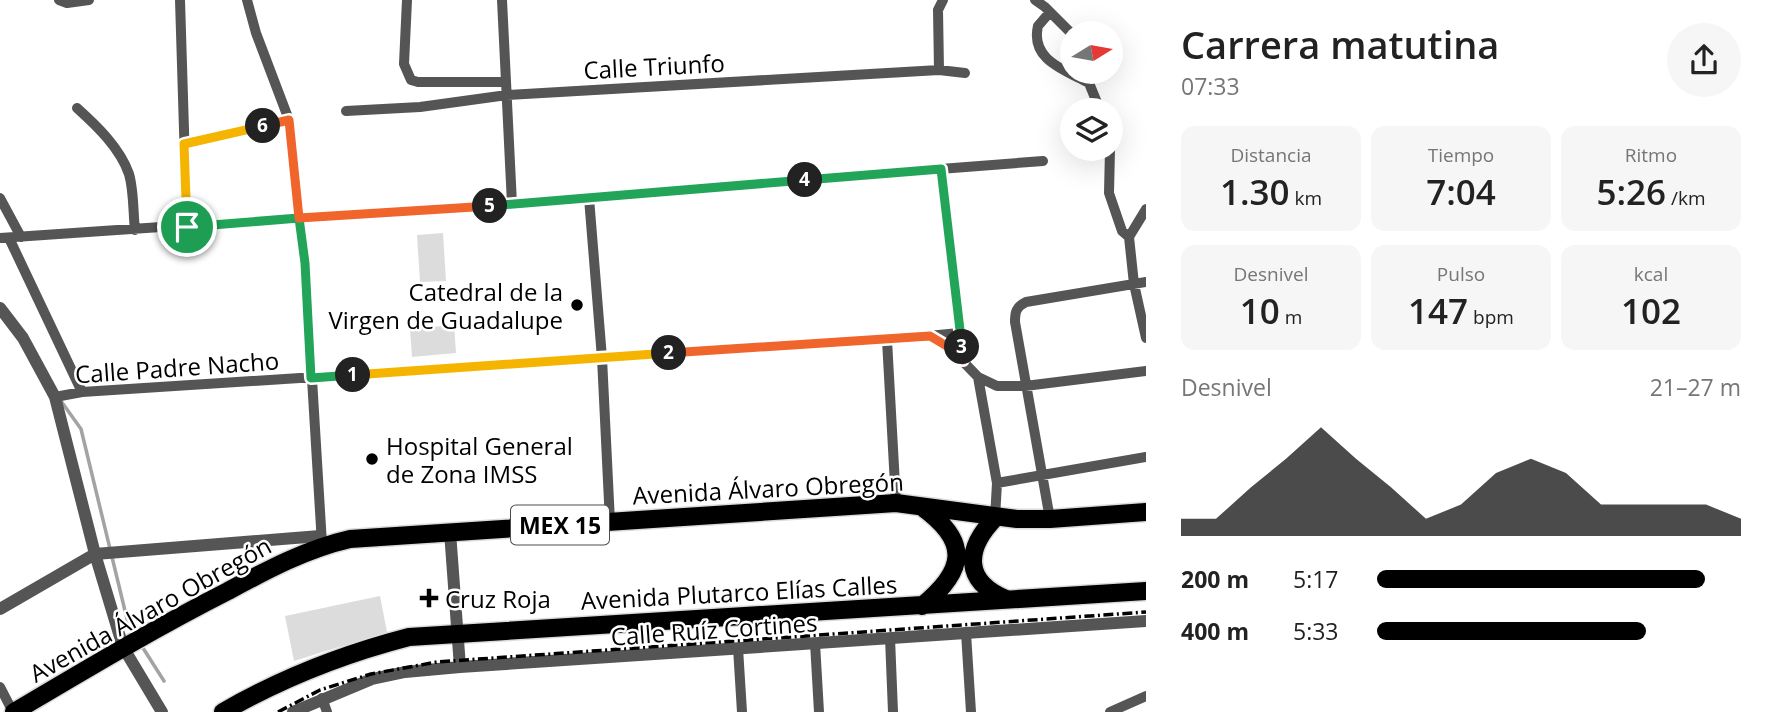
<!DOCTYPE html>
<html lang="es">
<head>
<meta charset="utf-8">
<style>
  body { margin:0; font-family:"Open Sans",sans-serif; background:#f6f6f6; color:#222; height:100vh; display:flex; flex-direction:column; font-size:26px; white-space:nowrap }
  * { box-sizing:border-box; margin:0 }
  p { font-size:23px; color:#767676 }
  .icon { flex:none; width:38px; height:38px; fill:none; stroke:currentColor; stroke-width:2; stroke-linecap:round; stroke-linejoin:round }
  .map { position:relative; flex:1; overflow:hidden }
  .drawer { display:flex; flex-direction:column; background:#fff; width:630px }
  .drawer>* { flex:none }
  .needle { width:46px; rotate:79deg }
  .fabs { position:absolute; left:1060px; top:21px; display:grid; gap:14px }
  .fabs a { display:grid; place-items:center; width:63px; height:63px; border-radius:50%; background:#fff; box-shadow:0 7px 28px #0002; font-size:35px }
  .pin { position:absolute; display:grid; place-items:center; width:60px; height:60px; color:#fff; margin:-30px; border:4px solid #fff; border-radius:50%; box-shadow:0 2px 7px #0007 }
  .km { position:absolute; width:35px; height:35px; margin:-18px; border-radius:50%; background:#222; color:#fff; font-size:19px; line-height:35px; text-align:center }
  .round { display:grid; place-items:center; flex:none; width:74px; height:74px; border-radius:37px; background:#f6f6f6 }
  .summary { display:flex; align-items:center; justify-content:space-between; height:119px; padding:0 35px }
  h1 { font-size:38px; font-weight:600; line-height:52px }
  .figures { display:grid; grid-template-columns:repeat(3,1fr); gap:10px; height:119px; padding:7px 35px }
  .figures div { display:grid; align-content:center; border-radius:14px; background:#f6f6f6; text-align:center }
  .figures b { font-size:35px; font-weight:600 }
  .figures small { font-size:19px; font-weight:400 }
  .figures p { font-size:19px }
  .chart { height:196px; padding:14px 35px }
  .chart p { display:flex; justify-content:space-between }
  .chart svg { width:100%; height:126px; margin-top:7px; fill:#000; opacity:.7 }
  ul { padding:0 35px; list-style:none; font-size:23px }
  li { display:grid; grid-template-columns:112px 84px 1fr; align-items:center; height:52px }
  li i { height:18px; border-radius:9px; background:#000 }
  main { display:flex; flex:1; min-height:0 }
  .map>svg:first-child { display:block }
  .green { fill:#dcdcdc }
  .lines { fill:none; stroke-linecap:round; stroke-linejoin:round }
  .stream { stroke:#a3a3a3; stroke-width:3.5 }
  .trunk-casing { stroke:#dbdbdb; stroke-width:21 }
  .minor { stroke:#555; stroke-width:10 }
  .tertiary { stroke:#555; stroke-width:12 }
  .trunk { stroke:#000; stroke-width:18 }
  .rail { stroke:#000; stroke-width:3.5; stroke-dasharray:10 3.5 2 3.5; stroke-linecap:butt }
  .split-1-casing { stroke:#fff; stroke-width:14 }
  .split-2-casing { stroke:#fff; stroke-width:14 }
  .split-3-casing { stroke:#fff; stroke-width:14 }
  .split-4-casing { stroke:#fff; stroke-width:14 }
  .split-5-casing { stroke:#fff; stroke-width:14 }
  .split-6-casing { stroke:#fff; stroke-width:14 }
  .split-7-casing { stroke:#fff; stroke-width:14 }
  .split-1 { stroke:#22a559; stroke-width:9 }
  .split-2 { stroke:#f5b400; stroke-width:9 }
  .split-3 { stroke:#f0652b; stroke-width:9 }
  .split-4 { stroke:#22a559; stroke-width:9 }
  .split-5 { stroke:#22a559; stroke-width:9 }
  .split-6 { stroke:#f0652b; stroke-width:9 }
  .split-7 { stroke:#f5b400; stroke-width:9 }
  .poi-dot { fill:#000; stroke:#fff; stroke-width:2.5 }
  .labels { text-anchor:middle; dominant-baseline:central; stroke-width:5; stroke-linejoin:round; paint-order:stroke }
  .shield { fill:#fff; stroke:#4c4c4c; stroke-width:2 }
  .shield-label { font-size:23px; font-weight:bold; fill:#000 }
  .street-label { font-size:24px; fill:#000; stroke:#fff }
  .poi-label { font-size:24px; fill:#000; stroke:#fff; text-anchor:start }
</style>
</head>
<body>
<main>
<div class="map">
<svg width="1146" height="712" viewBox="0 0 1146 712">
  <rect width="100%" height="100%" fill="#fff"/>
  <path class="green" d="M443 233 446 281 420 282 417 235Z
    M454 325 456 353 412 357 410 329Z
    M380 596 387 632 294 661 285 616Z"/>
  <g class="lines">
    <path class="stream" d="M61 401 81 429 127 619 133 630
      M143 648 164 681"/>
    <defs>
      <path id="trunk" d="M922 507C970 542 966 570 922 606
        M995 518C965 549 963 581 1006 599
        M14 712C85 670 155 628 228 591 267 570 306 549 350 539L896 503 1017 519H1050L1146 512
        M223 712C282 678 343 654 409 637L1146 591"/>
    </defs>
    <use href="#trunk" class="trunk-casing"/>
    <path class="minor" d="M59 0 67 3 89 0
      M180 0 187 227
      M247 0 256 33 289 120 305 263 322 544
      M407 0 404 64 411 80 418 82H506
      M502 0 512 204
      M1035 0 1045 7 1073 35
      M1050 12 1038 26C1030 60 1065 70 1089 83L1100 110
      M939 70 938 10 943 0
      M77 108C97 126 120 148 129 174 134 191 133 213 135 230
      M346 111 420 107 507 95 939 70 965 73
      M184 144 289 120
      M1110 149 1109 193 1122 231 1129 237
      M941 169 963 360
      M0 198 21 237
      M589 198 602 358 610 522
      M1146 209 1129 237 1134 284 1146 338
      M0 238 337 215 435 211 656 191 1043 161
      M9 238 82 392
      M931 336 950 348 978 377 997 386H1025L1146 371
      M887 340 896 503
      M978 377 997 483 995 518
      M55 397 82 392 887 340 959 333
      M997 483 1146 457
      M1050 519 1015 322C1015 312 1016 307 1026 302L1146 282
      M966 633 971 712
      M890 638 893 712
      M815 643 819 712
      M738 648 742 712
      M0 687 13 712
      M322 698 327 712
      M1110 712 1146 696"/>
    <path class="tertiary" d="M0 308 23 338 55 397 95 554 123 647 162 712
      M450 532 460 667
      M0 609 95 554 320 536
      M293 712 372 679 405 672 460 667 1146 621"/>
    <use href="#trunk" class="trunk"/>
    <path class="rail" d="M278 712 320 690 371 674 437 662 1146 612"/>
  </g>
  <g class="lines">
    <defs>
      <path id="split-1" d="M187 227 299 218 305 263 311 378 353 375"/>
      <path id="split-2" d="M353 375 669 353"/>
      <path id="split-3" d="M669 353 930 336 950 348 963 360 962 347"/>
      <path id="split-4" d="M805 180 941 169 962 347"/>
      <path id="split-5" d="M490 206 805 180"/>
      <path id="split-6" d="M263 126 289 120 299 218 490 206"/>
      <path id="split-7" d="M187 227 184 144 263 126"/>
    </defs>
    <use href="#split-1" class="split-1-casing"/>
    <use href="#split-2" class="split-2-casing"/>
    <use href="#split-3" class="split-3-casing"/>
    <use href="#split-4" class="split-4-casing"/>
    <use href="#split-5" class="split-5-casing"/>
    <use href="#split-6" class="split-6-casing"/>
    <use href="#split-7" class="split-7-casing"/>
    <use href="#split-1" class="split-1"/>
    <use href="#split-2" class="split-2"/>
    <use href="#split-3" class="split-3"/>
    <use href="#split-4" class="split-4"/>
    <use href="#split-5" class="split-5"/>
    <use href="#split-6" class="split-6"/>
    <use href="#split-7" class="split-7"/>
  </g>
  <g class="poi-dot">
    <circle cx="577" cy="305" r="7"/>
    <circle cx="372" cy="459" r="7"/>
    <path d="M425.5 587.5h7v7h7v7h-7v7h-7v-7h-7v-7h7z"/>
  </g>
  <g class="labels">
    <rect class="shield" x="511" y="505.5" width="98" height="39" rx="5"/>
    <g class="shield-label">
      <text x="560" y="525">MEX 15</text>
    </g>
    <g class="street-label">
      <text transform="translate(654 66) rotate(-3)">Calle Triunfo</text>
      <text transform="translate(177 367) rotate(-4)">Calle Padre Nacho</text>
      <text transform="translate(768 488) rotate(-3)">Avenida Álvaro Obregón</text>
      <text transform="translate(739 592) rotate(-3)">Avenida Plutarco Elías Calles</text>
      <text transform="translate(150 609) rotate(-29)">Avenida Álvaro Obregón</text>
      <text transform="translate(714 629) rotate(-4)">Calle Ruíz Cortines</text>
    </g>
    <g class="poi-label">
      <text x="563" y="291" text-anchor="end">Catedral de la<tspan x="563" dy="28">Virgen de Guadalupe</tspan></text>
      <text x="386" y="445">Hospital General<tspan x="386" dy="28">de Zona IMSS</tspan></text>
      <text x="445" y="598">Cruz Roja</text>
    </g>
  </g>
</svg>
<div class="fabs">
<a><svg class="needle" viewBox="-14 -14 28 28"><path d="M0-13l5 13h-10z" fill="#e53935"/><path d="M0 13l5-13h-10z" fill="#767676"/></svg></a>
<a><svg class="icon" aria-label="layers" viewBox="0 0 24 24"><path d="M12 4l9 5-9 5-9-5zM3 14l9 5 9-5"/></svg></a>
</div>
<div class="pin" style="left:187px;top:227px;background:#1e9e55"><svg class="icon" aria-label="arrive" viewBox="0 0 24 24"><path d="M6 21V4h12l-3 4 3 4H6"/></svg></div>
<b class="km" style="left:353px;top:375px">1</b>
<b class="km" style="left:669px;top:353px">2</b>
<b class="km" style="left:962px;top:347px">3</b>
<b class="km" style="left:805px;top:180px">4</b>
<b class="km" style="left:490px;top:206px">5</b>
<b class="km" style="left:263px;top:126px">6</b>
</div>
<section class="drawer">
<div class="summary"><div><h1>Carrera matutina</h1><p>07:33</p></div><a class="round"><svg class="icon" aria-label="share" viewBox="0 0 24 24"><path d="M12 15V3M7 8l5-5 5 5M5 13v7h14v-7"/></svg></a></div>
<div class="figures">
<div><p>Distancia</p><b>1.30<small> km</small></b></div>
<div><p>Tiempo</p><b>7:04</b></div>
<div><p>Ritmo</p><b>5:26<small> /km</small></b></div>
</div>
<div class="figures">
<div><p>Desnivel</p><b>10<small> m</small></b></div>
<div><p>Pulso</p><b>147<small> bpm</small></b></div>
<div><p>kcal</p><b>102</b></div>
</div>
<div class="chart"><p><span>Desnivel</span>21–27 m</p>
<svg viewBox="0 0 160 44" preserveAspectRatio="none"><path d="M0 44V38L10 38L20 27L30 17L40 6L50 17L60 27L70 38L80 33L90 22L100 17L110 22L120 33L130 33L140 33L150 33L160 38V44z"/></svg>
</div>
<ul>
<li><b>200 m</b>5:17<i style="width:90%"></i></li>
<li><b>400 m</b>5:33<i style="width:74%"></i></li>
</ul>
</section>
</main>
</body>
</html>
